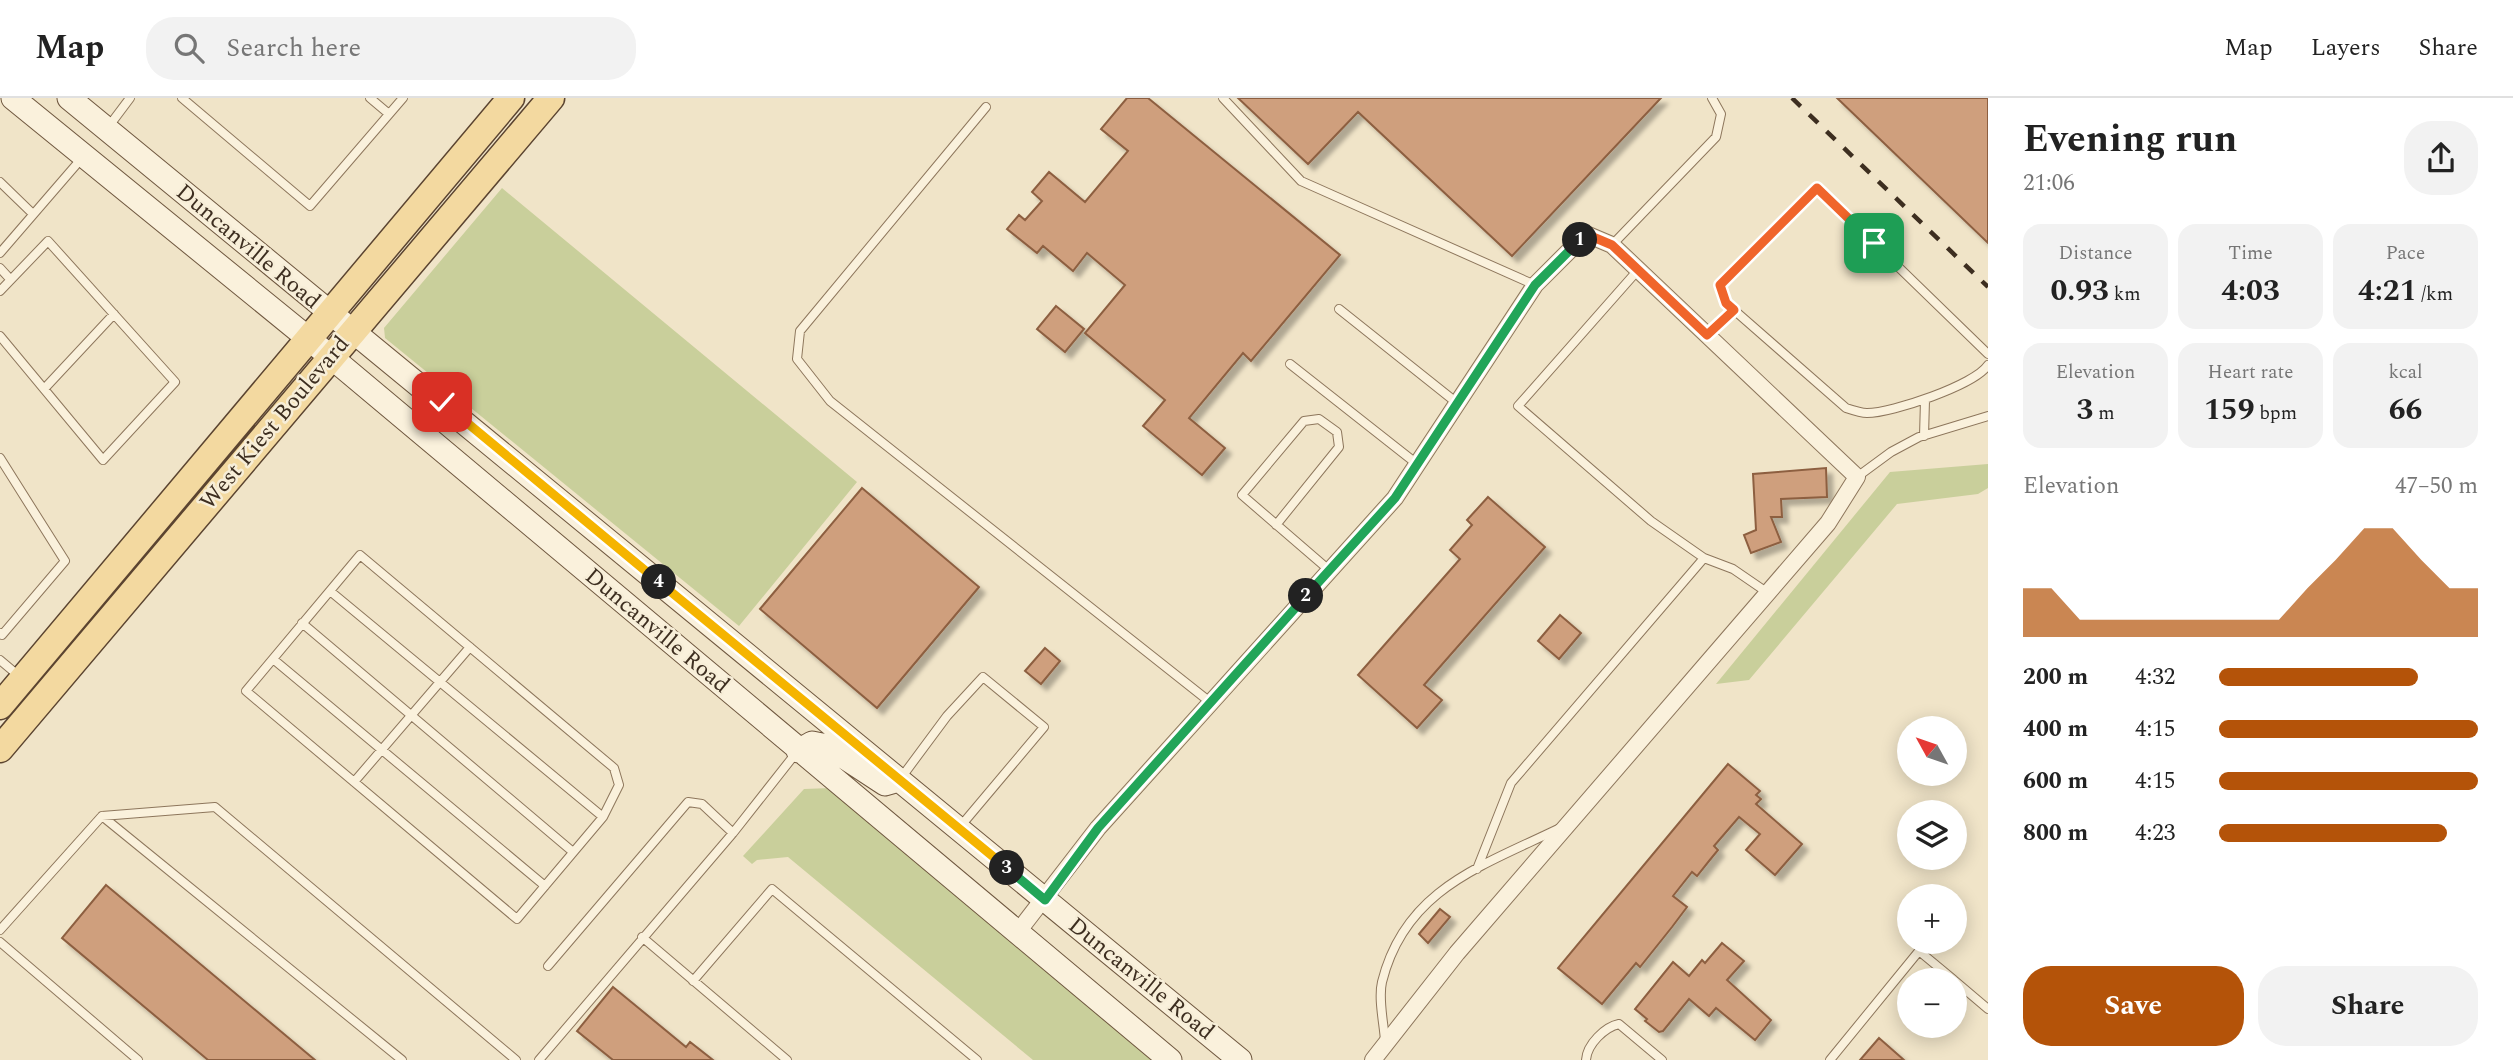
<!DOCTYPE html>
<html lang="en">
<head>
<meta charset="utf-8">
<style>
  body { margin:0; font-family:Spectral,serif; background:#f2f2f2; color:#222; height:100vh; display:flex; flex-direction:column; font-size:26px; white-space:nowrap }
  * { box-sizing:border-box; margin:0 }
  p { font-size:23px; color:#767676 }
  .icon { flex:none; width:38px; height:38px; fill:none; stroke:currentColor; stroke-width:2; stroke-linecap:round; stroke-linejoin:round }
  .map { position:relative; flex:1; overflow:hidden }
  .sheet { display:flex; flex-direction:column; background:#fff; width:525px }
  .sheet>* { flex:none }
  .needle { width:46px; rotate:310deg }
  .tools { position:absolute; left:1897px; top:618px; display:grid; gap:14px }
  .tools a { display:grid; place-items:center; width:70px; height:70px; border-radius:50%; background:#fff; box-shadow:0 4px 18px #0003; font-size:35px }
  .pin { position:absolute; display:grid; place-items:center; width:60px; height:60px; color:#fff; margin:-30px; border-radius:14px; box-shadow:0 4px 10px #0006 }
  .km { position:absolute; width:35px; height:35px; margin:-18px; border-radius:50%; background:#222; color:#fff; font-size:19px; line-height:35px; text-align:center }
  .round { display:grid; place-items:center; flex:none; width:74px; height:74px; border-radius:28px; background:#f2f2f2 }
  .headline { display:flex; align-items:center; justify-content:space-between; height:119px; padding:0 35px }
  h1 { font-size:38px; font-weight:700; line-height:52px }
  .figures { display:grid; grid-template-columns:repeat(3,1fr); gap:10px; height:119px; padding:7px 35px }
  .figures div { display:grid; align-content:center; border-radius:18px; background:#f2f2f2; text-align:center }
  .figures b { font-size:30px; font-weight:700 }
  .figures small { font-size:19px; font-weight:400 }
  .figures p { font-size:19px }
  .chart { height:196px; padding:14px 35px }
  .chart p { display:flex; justify-content:space-between }
  .chart svg { width:100%; height:126px; margin-top:7px; fill:#b45309; opacity:.7 }
  .button { display:flex; gap:14px; margin-top:auto; padding:14px 35px }
  .button a { flex:1; height:80px; border-radius:28px; background:#b45309; color:#fff; font-size:28px; font-weight:700; line-height:80px; text-align:center }
  .button a+a { background:#f2f2f2; color:#222 }
  ul { padding:0 35px; list-style:none; font-size:23px }
  li { display:grid; grid-template-columns:112px 84px 1fr; align-items:center; height:52px }
  li i { height:18px; border-radius:9px; background:#b45309 }
  header { display:flex; align-items:center; gap:42px; box-sizing:border-box; height:98px; padding:0 35px; background:#fff; border-bottom:2px solid #e0e0e0 }
  header strong { font-size:33px }
  nav { display:flex; gap:38px; margin-inline-start:auto; font-size:24px }
  .search { width:490px; height:63px; background:#f2f2f2; display:flex; align-items:center; gap:18px; box-sizing:border-box; padding:0 24px; border-radius:28px; color:#767676; font-size:26px }
  main { display:flex; flex:1; min-height:0 }
  .map>svg:first-child { display:block }
  .green { fill:#c9cf9b }
  .building { fill:#cf9f7d; stroke:#8d5f41; stroke-width:2; filter:url(#shadow) }
  .lines { fill:none; stroke-linecap:round; stroke-linejoin:round }
  .lane-casing { stroke:#8d765c; stroke-width:10 }
  .street-casing { stroke:#8d765c; stroke-width:18 }
  .secondary-casing { stroke:#6f573f; stroke-width:25 }
  .primary-casing { stroke:#5b4430; stroke-width:29 }
  .lane { stroke:#faf1dc; stroke-width:8 }
  .street { stroke:#faf1dc; stroke-width:16 }
  .secondary { stroke:#faf1dc; stroke-width:23 }
  .primary { stroke:#f3d9a0; stroke-width:26 }
  .rail { stroke:#3d2e20; stroke-width:4.5; stroke-dasharray:12 12; stroke-linecap:butt }
  .split-1-casing { stroke:#fff; stroke-width:14 }
  .split-2-casing { stroke:#fff; stroke-width:14 }
  .split-3-casing { stroke:#fff; stroke-width:14 }
  .split-4-casing { stroke:#fff; stroke-width:14 }
  .split-5-casing { stroke:#fff; stroke-width:14 }
  .split-1 { stroke:#f0652b; stroke-width:9 }
  .split-2 { stroke:#22a559; stroke-width:9 }
  .split-3 { stroke:#22a559; stroke-width:9 }
  .split-4 { stroke:#f5b400; stroke-width:9 }
  .split-5 { stroke:#f5b400; stroke-width:9 }
  .labels { text-anchor:middle; dominant-baseline:central; stroke-width:5; stroke-linejoin:round; paint-order:stroke }
  .street-label { font-size:23px; fill:#3d2e20; stroke:#f7eed8 }
</style>
</head>
<body>
<header>
<strong>Map</strong>
<div class="search"><svg class="icon" aria-label="search" viewBox="0 0 24 24"><circle cx="10" cy="10" r="6"/><path d="M15 15l6 6"/></svg>Search here</div>
<nav><a>Map</a><a>Layers</a><a>Share</a></nav>
</header>
<main>
<div class="map">
<svg width="1988" height="962" viewBox="0 0 1988 962">
  <defs>
    <filter id="shadow"><feDropShadow dx="6" dy="6" stdDeviation="2" flood-color="#0004"/></filter>
  </defs>
  <rect width="100%" height="100%" fill="#f0e4c8"/>
  <path class="green" d="M502 90 857 384 739 528 385 240 384 230Z
    M1988 366V390L1978 396 1897 406 1749 582 1716 586 1890 374Z
    M831 690 1159 962H1033L788 759 757 762 752 766 743 758 804 691Z"/>
  <path class="building" d="M1127 0H1148L1340 157 1251 263 1243 255 1189 320 1225 350 1202 377 1143 328 1165 302 1085 235 1125 187 1087 155 1073 173 1043 148 1037 155 1007 131 1019 117 1025 122 1042 103 1032 94 1049 74 1085 104 1128 53 1101 31Z
    M1238 0H1661L1512 158 1358 14 1308 66Z
    M1837 0H1988V145Z
    M1056 208 1084 231 1065 254 1037 231Z
    M1826 370 1827 399 1781 401 1782 419H1771L1781 444 1751 455 1744 437 1756 432 1753 376Z
    M862 390 979 489 877 610 760 511Z
    M1488 399 1545 449 1424 587 1442 602 1417 630 1358 577 1460 461 1450 452 1472 427 1467 422Z
    M1560 517 1581 535 1559 561 1538 543Z
    M1045 550 1060 563 1041 586 1025 573Z
    M1728 666 1760 693 1756 697 1761 701 1756 706 1802 746 1775 777 1746 752 1760 736 1739 719 1714 748 1718 752 1709 763 1697 778 1692 774 1673 798 1687 809 1672 829 1640 869 1636 865 1602 906 1558 870Z
    M106 787 315 962H208L62 840Z
    M1440 811 1450 819 1428 845 1419 836Z
    M1722 845 1744 863 1727 882 1771 922 1755 942 1716 910 1709 918 1689 901 1663 933 1659 934 1645 923 1647 921 1635 911 1673 864 1689 878 1702 862 1705 865Z
    M613 889 686 949 690 944 713 962H613L577 933Z
    M1879 940 1904 962H1860Z"/>
  <g class="lines">
    <defs>
      <path id="lane" d="M182 0 310 108 403 0
        M370 0 389 16
        M1223 0 1301 83 1535 187
        M986 9 800 233 797 261 830 303 1210 604
        M109 28 130 0
        M0 84 33 116
        M1612 147 1716 39 1721 16 1712 0
        M0 155 82 60
        M0 170 10 181
        M1638 172 1518 308 1651 423 1704 460
        M0 193 48 143 175 284 103 362 0 238
        M1339 211 1457 305
        M1707 237 1734 212
        M1988 256 1817 90 1720 187 1726 205 1846 310C1852 312 1861 315 1867 315 1892 315 1975 287 1988 267
        M1290 266 1417 366
        M44 291 114 216
        M1924 338 1925 302
        M0 360 65 463 2 537 0 535
        M1857 379 1891 354 1919 339 1988 318
        M1276 427 1339 349 1337 334 1319 321 1304 323 1242 397 1329 472
        M360 457 614 670 619 687 603 719 517 821 246 593Z
        M330 493 603 719
        M302 525 573 754
        M273 561 545 788
        M0 562 19 578
        M901 680 947 618 983 579 1044 629 959 730
        M354 684 470 549
        M102 718 402 962
        M1477 771 1511 685 1704 460 1733 471 1768 495
        M0 832 102 718 215 709 516 962
        M642 839 787 962
        M0 844 138 962
        M548 868 688 704 702 706 733 735 796 655
        M693 883 772 791 977 962
        M1955 883 1988 911
        M1385 943C1384 926 1378 901 1382 884 1405 791 1482 768 1560 730
        M539 962 733 735
        M1586 962C1587 946 1605 929 1619 926L1662 962
        M1830 962 1919 853 1954 882"/>
      <path id="street" d="M1017 835 1098 730 1395 400 1535 187 1586 136 1612 147 1857 379 1828 425 1457 855 1373 962"/>
      <path id="secondary" d="M13 0 331 259 1170 962
        M69 0 1240 962
        M798 653 812 645 827 648 885 686 892 684"/>
      <path id="primary" d="M0 608 511 0
        M0 651 551 0"/>
    </defs>
    <use href="#lane" class="lane-casing"/>
    <use href="#street" class="street-casing"/>
    <use href="#secondary" class="secondary-casing"/>
    <use href="#primary" class="primary-casing"/>
    <use href="#lane" class="lane"/>
    <use href="#street" class="street"/>
    <use href="#secondary" class="secondary"/>
    <use href="#primary" class="primary"/>
    <path class="rail" d="M1792 0 1988 189"/>
  </g>
  <g class="lines">
    <defs>
      <path id="split-1" d="M1580 142 1586 136 1612 147 1707 237 1734 212 1726 205 1720 187 1817 90 1874 145"/>
      <path id="split-2" d="M1306 498 1395 400 1535 187 1580 142"/>
      <path id="split-3" d="M1007 770 1045 802 1098 730 1306 498"/>
      <path id="split-4" d="M659 484 1007 770"/>
      <path id="split-5" d="M442 304 659 484"/>
    </defs>
    <use href="#split-1" class="split-1-casing"/>
    <use href="#split-2" class="split-2-casing"/>
    <use href="#split-3" class="split-3-casing"/>
    <use href="#split-4" class="split-4-casing"/>
    <use href="#split-5" class="split-5-casing"/>
    <use href="#split-1" class="split-1"/>
    <use href="#split-2" class="split-2"/>
    <use href="#split-3" class="split-3"/>
    <use href="#split-4" class="split-4"/>
    <use href="#split-5" class="split-5"/>
  </g>
  <g class="labels">
    <g class="street-label">
      <text transform="translate(248 149) rotate(40)">Duncanville Road</text>
      <text transform="translate(275 325) rotate(-50)">West Kiest Boulevard</text>
      <text transform="translate(657 533) rotate(40)">Duncanville Road</text>
      <text transform="translate(1141 881) rotate(39)">Duncanville Road</text>
    </g>
  </g>
</svg>
<div class="tools">
<a><svg class="needle" viewBox="-14 -14 28 28"><path d="M0-13l5 13h-10z" fill="#e53935"/><path d="M0 13l5-13h-10z" fill="#767676"/></svg></a>
<a><svg class="icon" aria-label="layers" viewBox="0 0 24 24"><path d="M12 4l9 5-9 5-9-5zM3 14l9 5 9-5"/></svg></a>
<a>+</a>
<a>−</a>
</div>
<div class="pin" style="left:1874px;top:145px;background:#1e9e55"><svg class="icon" aria-label="arrive" viewBox="0 0 24 24"><path d="M6 21V4h12l-3 4 3 4H6"/></svg></div>
<div class="pin" style="left:442px;top:304px;background:#d93025"><svg class="icon" aria-label="check" viewBox="0 0 24 24"><path d="M5 12l5 5 9-10"/></svg></div>
<b class="km" style="left:1580px;top:142px">1</b>
<b class="km" style="left:1306px;top:498px">2</b>
<b class="km" style="left:1007px;top:770px">3</b>
<b class="km" style="left:659px;top:484px">4</b>
</div>
<section class="sheet">
<div class="headline"><div><h1>Evening run</h1><p>21:06</p></div><a class="round"><svg class="icon" aria-label="share" viewBox="0 0 24 24"><path d="M12 15V3M7 8l5-5 5 5M5 13v7h14v-7"/></svg></a></div>
<div class="figures">
<div><p>Distance</p><b>0.93<small> km</small></b></div>
<div><p>Time</p><b>4:03</b></div>
<div><p>Pace</p><b>4:21<small> /km</small></b></div>
</div>
<div class="figures">
<div><p>Elevation</p><b>3<small> m</small></b></div>
<div><p>Heart rate</p><b>159<small> bpm</small></b></div>
<div><p>kcal</p><b>66</b></div>
</div>
<div class="chart"><p><span>Elevation</span>47–50 m</p>
<svg viewBox="0 0 160 44" preserveAspectRatio="none"><path d="M0 44V27L10 27L20 38L30 38L40 38L50 38L60 38L70 38L80 38L90 38L100 27L110 17L120 6L130 6L140 17L150 27L160 27V44z"/></svg>
</div>
<ul>
<li><b>200 m</b>4:32<i style="width:77%"></i></li>
<li><b>400 m</b>4:15<i style="width:100%"></i></li>
<li><b>600 m</b>4:15<i style="width:100%"></i></li>
<li><b>800 m</b>4:23<i style="width:88%"></i></li>
</ul>
<div class="button"><a>Save</a><a>Share</a></div>
</section>
</main>
</body>
</html>
